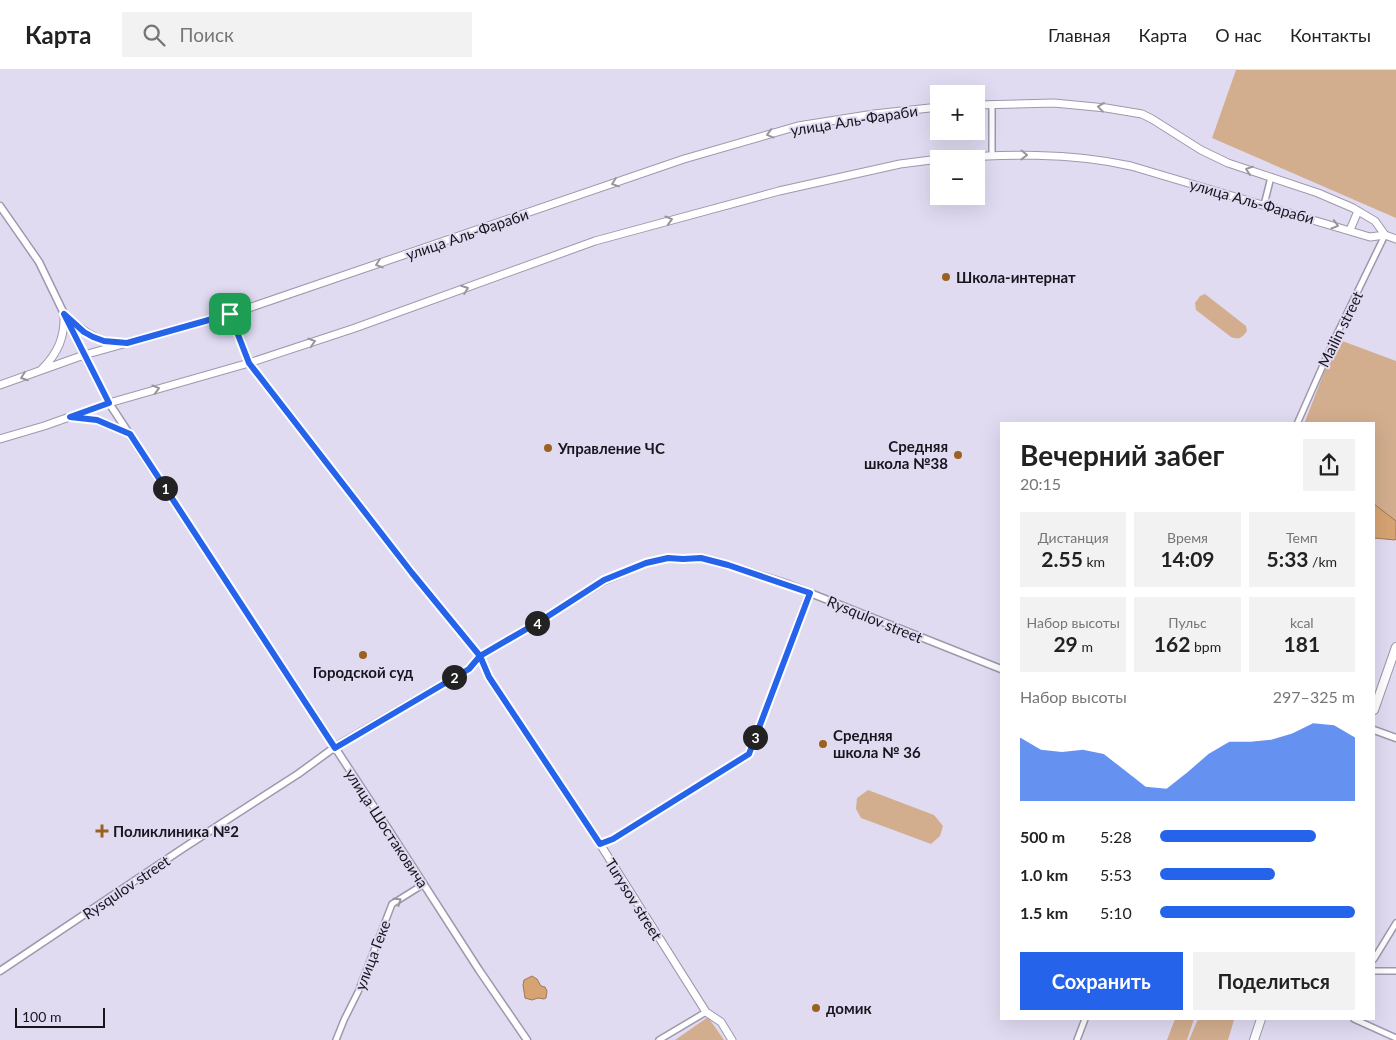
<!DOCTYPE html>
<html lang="ru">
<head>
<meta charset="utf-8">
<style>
  body { margin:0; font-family:Lato,sans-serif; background:#f2f2f2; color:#222; height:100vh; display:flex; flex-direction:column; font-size:19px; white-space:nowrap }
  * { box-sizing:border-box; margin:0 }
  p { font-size:16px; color:#767676 }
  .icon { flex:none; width:28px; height:28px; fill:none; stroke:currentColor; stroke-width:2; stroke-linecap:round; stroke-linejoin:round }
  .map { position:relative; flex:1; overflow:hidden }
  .details { position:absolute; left:1000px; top:352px; width:375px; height:598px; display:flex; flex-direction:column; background:#fff; border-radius:0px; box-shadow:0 5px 20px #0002 }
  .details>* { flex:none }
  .buttons { position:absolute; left:930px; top:15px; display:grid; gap:10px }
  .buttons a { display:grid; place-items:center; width:55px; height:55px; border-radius:0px; background:#fff; box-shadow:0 5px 20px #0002; font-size:25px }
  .scale { position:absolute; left:15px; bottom:12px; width:90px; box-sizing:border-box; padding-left:5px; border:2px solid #18151d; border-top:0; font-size:14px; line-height:18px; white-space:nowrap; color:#18151d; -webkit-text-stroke:4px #e1dbf2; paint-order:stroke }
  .pin { position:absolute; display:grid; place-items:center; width:42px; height:42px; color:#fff; margin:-21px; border-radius:10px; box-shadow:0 2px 8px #0006 }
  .km { position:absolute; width:25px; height:25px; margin:-12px; border-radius:50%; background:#222; color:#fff; font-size:14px; line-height:25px; text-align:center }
  .round { display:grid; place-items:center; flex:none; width:52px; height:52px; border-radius:0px; background:#f2f2f2 }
  .headline { display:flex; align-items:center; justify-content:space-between; height:85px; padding:0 20px }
  h1 { font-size:28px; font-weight:700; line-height:38px }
  .figures { display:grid; grid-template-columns:repeat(3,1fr); gap:8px; height:85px; padding:5px 20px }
  .figures div { display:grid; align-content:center; border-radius:0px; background:#f2f2f2; text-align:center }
  .figures b { font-size:21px; font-weight:700 }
  .figures small { font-size:14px; font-weight:400 }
  .figures p { font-size:14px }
  .chart { height:140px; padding:10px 20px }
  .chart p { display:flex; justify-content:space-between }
  .chart svg { width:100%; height:90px; margin-top:5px; fill:#2563eb; opacity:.7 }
  .cta { display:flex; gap:10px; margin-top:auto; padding:10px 20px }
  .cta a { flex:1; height:58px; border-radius:0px; background:#2563eb; color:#fff; font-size:20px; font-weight:700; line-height:58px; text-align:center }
  .cta a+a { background:#f2f2f2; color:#222 }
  ul { padding:0 20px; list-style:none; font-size:16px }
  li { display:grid; grid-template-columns:80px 60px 1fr; align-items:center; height:38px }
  li i { height:12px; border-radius:6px; background:#2563eb }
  header { display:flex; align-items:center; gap:30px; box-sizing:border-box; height:70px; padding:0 25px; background:#fff; border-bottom:1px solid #e0e0e0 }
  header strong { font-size:24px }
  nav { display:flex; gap:28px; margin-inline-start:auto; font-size:18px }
  .search { width:350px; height:45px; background:#f2f2f2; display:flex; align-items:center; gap:12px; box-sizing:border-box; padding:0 18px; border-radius:0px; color:#767676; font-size:19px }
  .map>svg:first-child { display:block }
  .green { fill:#d2ae8e }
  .water { fill:#d7a372; stroke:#9e7858 }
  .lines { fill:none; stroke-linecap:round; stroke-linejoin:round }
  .minor-casing { stroke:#9e98ae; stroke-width:8 }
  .tertiary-casing { stroke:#9e98ae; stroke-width:9 }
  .secondary-casing { stroke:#9e98ae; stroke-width:9 }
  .primary-casing { stroke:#9e98ae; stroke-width:10 }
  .minor { stroke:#fff; stroke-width:5 }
  .tertiary { stroke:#fff; stroke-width:6 }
  .secondary { stroke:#fff; stroke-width:7 }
  .primary { stroke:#fff; stroke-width:8 }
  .oneway { stroke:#979699 }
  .route-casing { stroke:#fff; stroke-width:10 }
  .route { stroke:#2563eb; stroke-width:6 }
  .poi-dot { fill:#9b6121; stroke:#e1dbf2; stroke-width:2 }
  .labels { text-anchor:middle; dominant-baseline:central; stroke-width:4; stroke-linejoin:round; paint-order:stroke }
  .street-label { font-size:15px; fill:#18151d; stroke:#e1dbf2 }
  .poi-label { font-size:15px; font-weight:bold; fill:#18151d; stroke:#e1dbf2; text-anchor:start }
</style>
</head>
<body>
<header>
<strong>Карта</strong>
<div class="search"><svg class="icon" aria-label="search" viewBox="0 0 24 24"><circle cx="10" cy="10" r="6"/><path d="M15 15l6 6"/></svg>Поиск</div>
<nav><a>Главная</a><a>Карта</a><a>О нас</a><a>Контакты</a></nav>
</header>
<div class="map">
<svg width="1396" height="970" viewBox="0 0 1396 970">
  <rect width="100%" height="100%" fill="#e1dbf2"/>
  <path class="green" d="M1236 0H1396V148L1212 68Z
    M1205 224 1246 256 1247 261C1242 268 1239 270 1231 267L1196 240 1195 233 1200 226Z
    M1337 269 1396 291V454L1374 437V354H1304Z
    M868 720 934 745 943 756 940 766 931 774 861 748 856 739 857 728Z
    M708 947 724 970H675Z
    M1175 949H1194L1187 970H1167Z
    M1198 949H1232L1234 950 1228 970H1189Z"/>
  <path class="water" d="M1374 434 1396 451V469L1395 470 1374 468Z
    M532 906 537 909 541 916 545 917 547 921 546 928 544 929 538 928 532 930 525 928 523 915 524 910Z"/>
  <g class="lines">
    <defs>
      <path id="minor" d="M992 85V34
        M1264 135 1271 107
        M1297 354 1335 268 1385 165
        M600 774 613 769 749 684 809 523
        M1374 889 1396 853
        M1374 901H1396
        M1354 949 1396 968
        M336 970 344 950 358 922 392 834 424 814
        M659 970 706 942
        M1077 970 1085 949"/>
      <path id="tertiary" d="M0 136 39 192 84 285 109 333 374 737 479 900 527 970
        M1374 660 1396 668
        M0 901 185 777 298 704 335 677 469 599 480 586 542 550 604 511 646 493 668 488 683 489 701 488 728 495 785 513 1001 599"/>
      <path id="secondary" d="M976 35 1054 33 1106 38 1142 44 1152 49 1201 80 1228 93 1318 123 1353 138 1375 151 1385 165
        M940 89C1004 84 1069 82 1131 96L1370 167 1385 165 1396 169
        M1350 160 1358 141
        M64 244C81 259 96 272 119 273
        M231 244 249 293 412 503 480 586 489 607 600 774 706 942 721 952 732 970
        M42 299C58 283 65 267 64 244
        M0 315 84 285 231 244 684 89 798 56 874 44 939 37
        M75 347 97 350 130 364
        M0 369 44 356 109 333 249 293 355 258 595 171 779 121 900 94 939 89"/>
      <path id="primary" d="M1374 640 1396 577
        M1254 970 1261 949"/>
    </defs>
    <use href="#minor" class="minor-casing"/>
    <use href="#tertiary" class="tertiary-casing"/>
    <use href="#secondary" class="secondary-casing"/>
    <use href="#primary" class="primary-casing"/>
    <use href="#minor" class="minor"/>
    <use href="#tertiary" class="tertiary"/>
    <use href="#secondary" class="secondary"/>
    <use href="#primary" class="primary"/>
  </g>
  <defs><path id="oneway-chevron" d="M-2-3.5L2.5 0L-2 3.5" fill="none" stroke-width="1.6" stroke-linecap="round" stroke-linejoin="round" transform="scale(1.25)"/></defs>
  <g class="oneway">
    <use href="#oneway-chevron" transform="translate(1101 37) rotate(-173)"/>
    <use href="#oneway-chevron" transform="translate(770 64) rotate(165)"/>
    <use href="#oneway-chevron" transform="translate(1024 85) rotate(1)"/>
    <use href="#oneway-chevron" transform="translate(1249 100) rotate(-162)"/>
    <use href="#oneway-chevron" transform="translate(615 113) rotate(161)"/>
    <use href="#oneway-chevron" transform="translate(669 150) rotate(-16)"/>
    <use href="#oneway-chevron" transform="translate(1335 155) rotate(16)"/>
    <use href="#oneway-chevron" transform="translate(379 194) rotate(161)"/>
    <use href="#oneway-chevron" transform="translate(465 219) rotate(-20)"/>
    <use href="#oneway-chevron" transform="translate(312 272) rotate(-18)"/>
    <use href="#oneway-chevron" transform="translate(24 307) rotate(160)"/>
    <use href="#oneway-chevron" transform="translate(156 319) rotate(-16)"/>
    <use href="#oneway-chevron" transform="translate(398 831) rotate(-35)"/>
  </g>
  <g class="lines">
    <defs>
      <path id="route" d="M230 244 127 273 104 271 93 267 84 262 64 244 109 333 70 347 97 350 130 364 335 678 469 599 480 586 489 607 600 774 613 769 749 684 810 523 728 495 701 488 683 489 668 488 646 493 604 510 542 550 480 586 412 503 249 293 230 244"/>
    </defs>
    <use href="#route" class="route-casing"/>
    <use href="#route" class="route"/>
  </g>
  <g class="poi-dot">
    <circle cx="946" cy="207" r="5"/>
    <circle cx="548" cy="378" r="5"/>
    <circle cx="958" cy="385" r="5"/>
    <circle cx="363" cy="585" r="5"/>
    <circle cx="823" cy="674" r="5"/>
    <path d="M99.5 753.5h5v5h5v5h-5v5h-5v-5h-5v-5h5z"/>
    <circle cx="816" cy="938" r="5"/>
  </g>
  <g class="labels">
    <g class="street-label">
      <text transform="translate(854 50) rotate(-9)">улица Аль-Фараби</text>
      <text transform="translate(1252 131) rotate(16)">улица Аль-Фараби</text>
      <text transform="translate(467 164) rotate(-19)">улица Аль-Фараби</text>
      <text transform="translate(1340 259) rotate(-64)">Mailin street</text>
      <text transform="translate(875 549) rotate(22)">Rysqulov street</text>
      <text transform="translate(387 758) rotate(57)">улица Шостаковича</text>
      <text transform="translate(126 817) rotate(-34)">Rysqulov street</text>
      <text transform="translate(634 829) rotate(58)">Turysov street</text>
      <text transform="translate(372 885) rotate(-69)">улица Геке</text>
    </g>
    <g class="poi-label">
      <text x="956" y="207">Школа-интернат</text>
      <text x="948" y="376" text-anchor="end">Средняя<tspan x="948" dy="17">школа №38</tspan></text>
      <text x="558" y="378">Управление ЧС</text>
      <text x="363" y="602" text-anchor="middle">Городской суд</text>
      <text x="833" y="665">Средняя<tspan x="833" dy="17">школа № 36</tspan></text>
      <text x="113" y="761">Поликлиника №2</text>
      <text x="826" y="938">домик</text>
    </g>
  </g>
</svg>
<div class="buttons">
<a>+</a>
<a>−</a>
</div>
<div class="scale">100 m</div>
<div class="pin" style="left:230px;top:244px;background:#1e9e55"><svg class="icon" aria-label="arrive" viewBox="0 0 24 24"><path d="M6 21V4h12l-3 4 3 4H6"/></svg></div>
<b class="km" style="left:165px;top:418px">1</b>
<b class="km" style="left:454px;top:607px">2</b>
<b class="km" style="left:755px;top:667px">3</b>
<b class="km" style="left:537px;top:553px">4</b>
<section class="details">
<div class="headline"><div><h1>Вечерний забег</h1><p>20:15</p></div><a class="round"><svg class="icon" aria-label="share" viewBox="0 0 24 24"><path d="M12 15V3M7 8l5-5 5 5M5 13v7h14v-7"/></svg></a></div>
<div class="figures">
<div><p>Дистанция</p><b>2.55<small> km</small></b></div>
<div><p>Время</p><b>14:09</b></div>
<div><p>Темп</p><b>5:33<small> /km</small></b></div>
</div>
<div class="figures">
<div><p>Набор высоты</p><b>29<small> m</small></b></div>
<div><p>Пульс</p><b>162<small> bpm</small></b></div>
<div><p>kcal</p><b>181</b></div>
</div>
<div class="chart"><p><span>Набор высоты</span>297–325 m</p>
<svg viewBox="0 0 160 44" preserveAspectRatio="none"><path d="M0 44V13L10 19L20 20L30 19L40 21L50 29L60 37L70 38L80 30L90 21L100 15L110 15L120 14L130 11L140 6L150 7L160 13V44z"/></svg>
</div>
<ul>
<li><b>500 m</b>5:28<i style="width:80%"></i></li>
<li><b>1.0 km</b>5:53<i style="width:59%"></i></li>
<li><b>1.5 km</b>5:10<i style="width:100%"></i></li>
</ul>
<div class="cta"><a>Сохранить</a><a>Поделиться</a></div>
</section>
</div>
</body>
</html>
